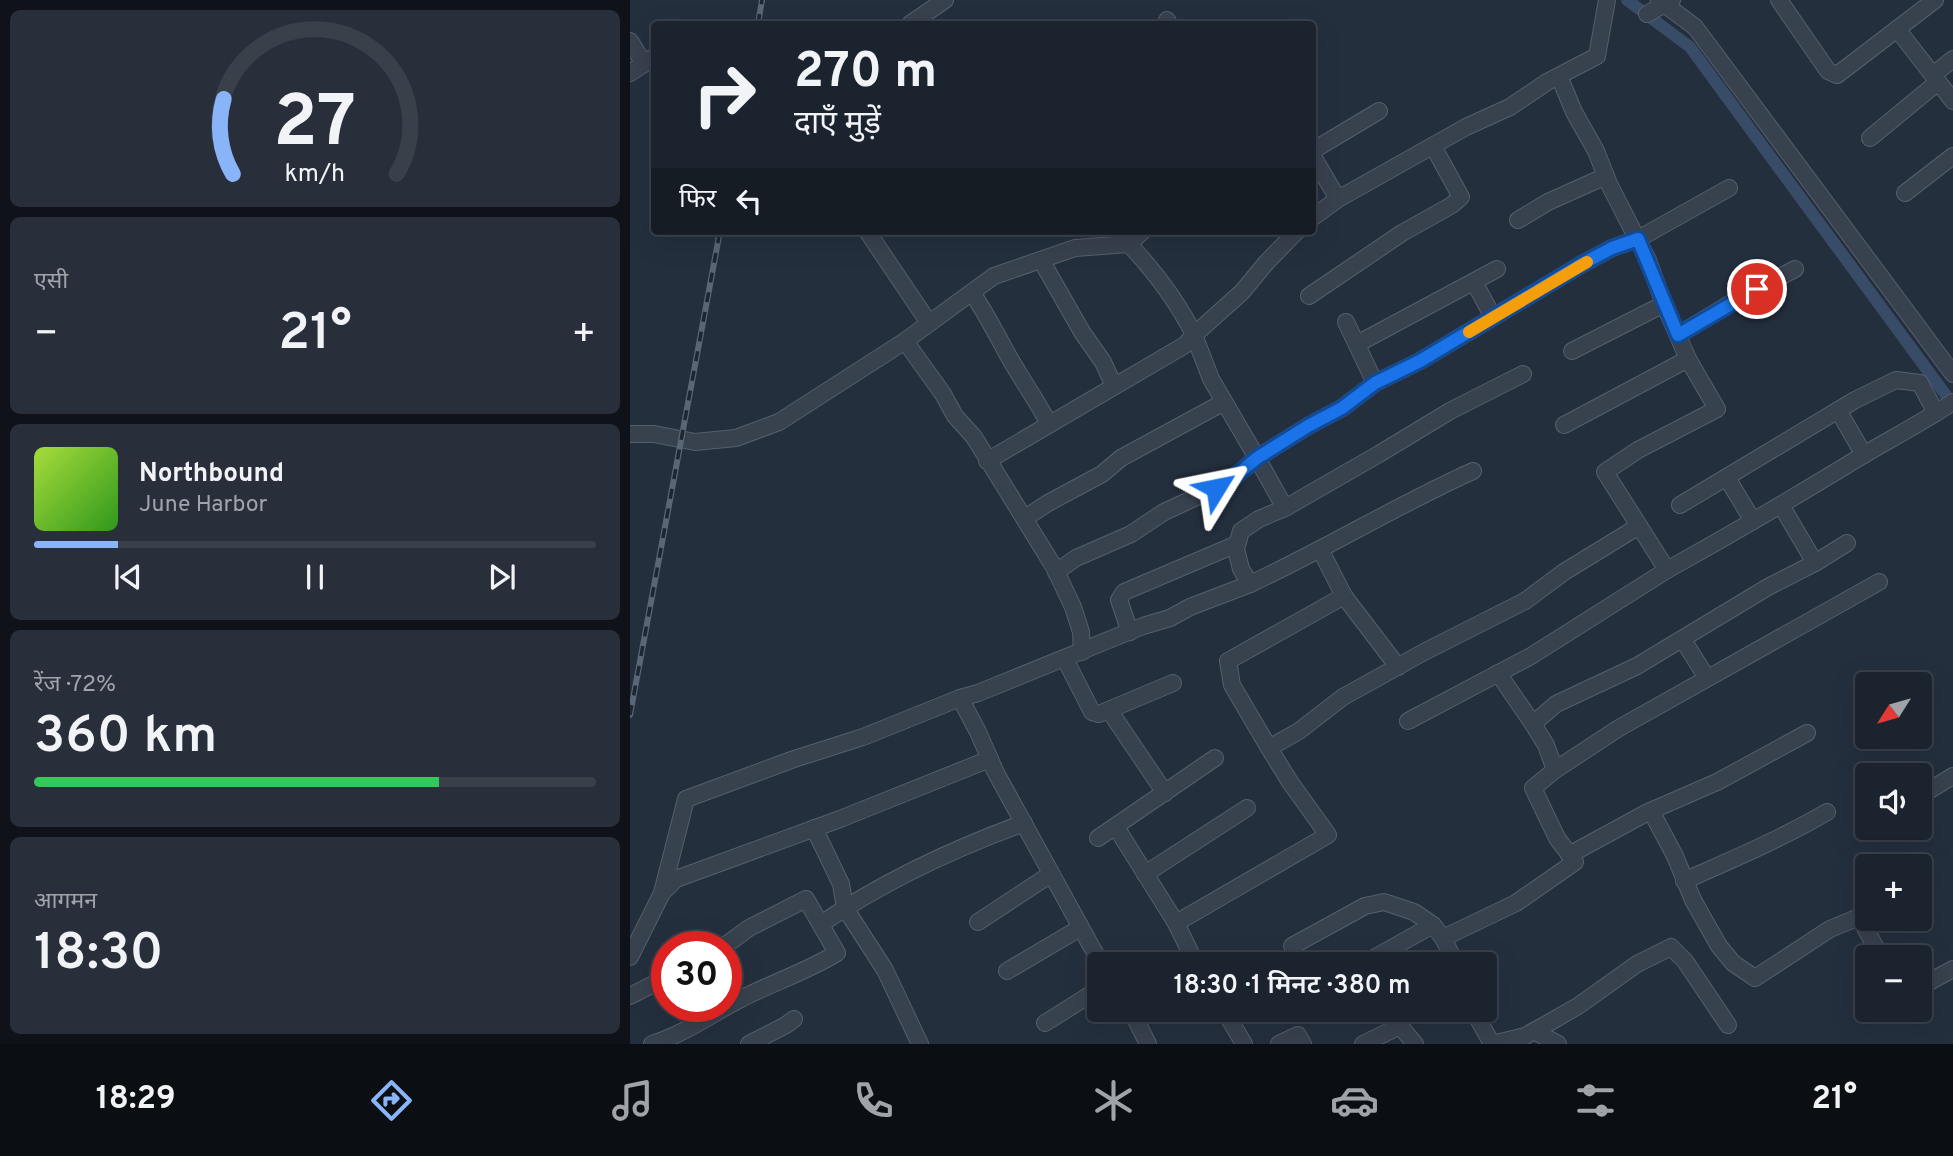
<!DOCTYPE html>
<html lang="hi">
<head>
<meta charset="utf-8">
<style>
  :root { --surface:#1b232e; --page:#282f3a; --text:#f1f3f6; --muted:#a0a4aa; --line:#39404a; --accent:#8ab4f8 }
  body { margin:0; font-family:Overpass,"Noto Sans Devanagari",sans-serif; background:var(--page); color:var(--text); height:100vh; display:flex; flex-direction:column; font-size:26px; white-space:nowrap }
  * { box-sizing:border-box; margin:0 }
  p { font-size:23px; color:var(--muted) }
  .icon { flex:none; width:38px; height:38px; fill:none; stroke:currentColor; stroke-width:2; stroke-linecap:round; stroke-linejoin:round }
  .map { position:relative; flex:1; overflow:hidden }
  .drawer { display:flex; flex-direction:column; gap:10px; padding:10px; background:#0f1319; width:630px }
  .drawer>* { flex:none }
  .banner { position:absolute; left:21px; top:21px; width:665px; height:214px; border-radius:7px; box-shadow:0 7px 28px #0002,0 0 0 2px var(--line); background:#1b232e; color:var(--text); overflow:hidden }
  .needle { width:46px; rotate:233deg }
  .controls { position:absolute; left:1225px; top:672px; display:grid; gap:14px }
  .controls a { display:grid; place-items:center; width:77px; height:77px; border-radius:7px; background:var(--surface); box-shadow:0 7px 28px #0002,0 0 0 2px var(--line); font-size:35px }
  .speed { position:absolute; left:21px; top:931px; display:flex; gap:14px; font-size:35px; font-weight:700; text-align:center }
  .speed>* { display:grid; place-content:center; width:91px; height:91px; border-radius:50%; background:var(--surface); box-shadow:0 7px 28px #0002,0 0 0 2px var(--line); line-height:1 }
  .speed .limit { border:10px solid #d22; background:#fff; color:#111 }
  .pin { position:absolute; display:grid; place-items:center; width:60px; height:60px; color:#fff; margin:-30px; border:4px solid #fff; border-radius:50%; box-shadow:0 2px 7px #0007 }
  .me { position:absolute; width:77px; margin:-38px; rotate:55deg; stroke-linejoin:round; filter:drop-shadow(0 0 5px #0008) }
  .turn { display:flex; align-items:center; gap:24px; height:147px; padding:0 28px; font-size:32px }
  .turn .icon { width:91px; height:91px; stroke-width:2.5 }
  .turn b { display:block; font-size:49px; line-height:60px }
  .then { display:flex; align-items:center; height:66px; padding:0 28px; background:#0003; gap:14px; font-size:26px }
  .big { font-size:52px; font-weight:600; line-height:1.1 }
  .drawer .widget { flex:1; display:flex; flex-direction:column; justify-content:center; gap:10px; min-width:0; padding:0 24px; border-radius:10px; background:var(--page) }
  .drawer .dial { align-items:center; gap:0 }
  .dial svg { height:182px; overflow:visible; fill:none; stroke:var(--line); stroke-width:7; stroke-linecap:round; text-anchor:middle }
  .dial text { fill:var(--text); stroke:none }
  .song { display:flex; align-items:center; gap:21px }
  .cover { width:84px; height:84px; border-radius:10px; background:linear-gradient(135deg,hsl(80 70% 55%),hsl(110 70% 35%)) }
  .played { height:7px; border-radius:4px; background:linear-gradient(90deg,var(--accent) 15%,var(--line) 15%) }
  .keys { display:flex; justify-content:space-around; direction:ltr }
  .heat { display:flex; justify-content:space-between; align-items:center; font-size:38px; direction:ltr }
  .charge { height:10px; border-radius:5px; background:linear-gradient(90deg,#34c759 72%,var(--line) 0) }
  .trip { position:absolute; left:457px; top:952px; width:410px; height:70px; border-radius:7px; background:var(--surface); box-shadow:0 7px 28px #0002,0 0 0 2px var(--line); font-weight:600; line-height:70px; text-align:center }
  .tabs { display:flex; height:112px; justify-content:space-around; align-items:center; background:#0b0e12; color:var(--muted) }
  .tabs .icon { width:49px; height:49px }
  .tabs .active { color:var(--accent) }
  .tabs b { font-size:32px; color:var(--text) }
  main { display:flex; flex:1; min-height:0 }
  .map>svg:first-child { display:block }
</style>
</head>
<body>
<main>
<section class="drawer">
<div class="widget dial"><svg viewBox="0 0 100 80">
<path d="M14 69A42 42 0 1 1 86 69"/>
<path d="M14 69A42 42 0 0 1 10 36" stroke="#8ab4f8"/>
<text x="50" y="56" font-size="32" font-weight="700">27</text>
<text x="50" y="72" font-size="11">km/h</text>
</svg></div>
<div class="widget"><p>एसी</p>
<div class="heat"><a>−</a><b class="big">21°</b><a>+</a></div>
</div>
<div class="widget">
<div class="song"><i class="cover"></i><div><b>Northbound</b><p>June Harbor</p></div></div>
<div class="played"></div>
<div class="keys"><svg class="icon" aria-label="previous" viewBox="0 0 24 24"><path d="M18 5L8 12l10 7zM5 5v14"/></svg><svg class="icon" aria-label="pause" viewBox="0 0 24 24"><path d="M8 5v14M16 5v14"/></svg><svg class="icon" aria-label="next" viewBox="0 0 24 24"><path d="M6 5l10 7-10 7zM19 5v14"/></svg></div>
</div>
<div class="widget"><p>रेंज · 72%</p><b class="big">360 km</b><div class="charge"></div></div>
<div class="widget"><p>आगमन</p><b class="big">18:30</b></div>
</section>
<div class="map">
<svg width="1323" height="1044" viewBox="0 0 1323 1044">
  <rect width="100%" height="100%" fill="#242f3e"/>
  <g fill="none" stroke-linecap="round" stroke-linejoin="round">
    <polyline stroke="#394c67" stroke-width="12" points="997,0 1060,47 1323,405"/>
    <defs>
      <g id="minor">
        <polyline points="1029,0 1065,27 1323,374"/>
        <polyline points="1149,0 1198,71 1207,75 1305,0"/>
        <polyline points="1017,14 1042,0"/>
        <polyline points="537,20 539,24"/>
        <polyline points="280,24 315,0"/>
        <polyline points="1267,29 1323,101"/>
        <polyline points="0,41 14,64"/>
        <polyline points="0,73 24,57"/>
        <polyline points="1303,75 1323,59"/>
        <path d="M929 76 944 112 966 151 979 184 1018 260 1034 304 1058 359 1087 409 1008 450 975 472 1037 570C1098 536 1158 501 1217 465 1252 443 1289 425 1323 402"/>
        <polyline points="1240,138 1308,82"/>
        <polyline points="682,151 749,111"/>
        <polyline points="682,155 708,199"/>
        <polyline points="1275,193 1323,156"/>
        <polyline points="682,218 708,199 836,127 880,107 917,82 967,56 977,0"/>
        <polyline points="888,220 918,202 976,176"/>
        <polyline points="237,231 299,323"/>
        <polyline points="499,244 513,231"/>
        <polyline points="411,260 452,332 473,362 484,386"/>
        <polyline points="844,282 863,317"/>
        <path d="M342 293C354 310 362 326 372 344 386 372 405 397 419 424"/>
        <polyline points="679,296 772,233 822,205 831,197 803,146"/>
        <polyline points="716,322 745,383"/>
        <polyline points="564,335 581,379 627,458 678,426 712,408 745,383 790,361 952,264 982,248 1008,239 1099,188"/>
        <polyline points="1048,335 1108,299 1165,269"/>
        <polyline points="275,341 313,394 325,416 344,437 424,567 443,607 451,632 452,652"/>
        <polyline points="727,344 867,269"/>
        <polyline points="942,351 1034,304"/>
        <polyline points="1208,410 1234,455"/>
        <polyline points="934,425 1058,359"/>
        <path d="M0 434H24L65 442 106 438 149 422 275 341 364 276 445 248 499 244C525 272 547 300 564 335L612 292 636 263 667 231"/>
        <polyline points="357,461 555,345 564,335"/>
        <path d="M843 471C767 505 696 549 620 584L611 569 606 549 611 531 629 519 655 508 749 454 820 411 893 374"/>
        <polyline points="1097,478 1123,521"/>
        <polyline points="1050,505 1225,400 1266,380 1290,383 1306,413"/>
        <polyline points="395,518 418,503 472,474 491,458 594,402"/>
        <polyline points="690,549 714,596 768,667"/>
        <polyline points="1185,563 1217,543"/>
        <polyline points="426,572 446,558 501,534 534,512 586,488 603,478 627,458 655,508"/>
        <polyline points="500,632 489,600 494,592 607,544"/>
        <polyline points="1053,640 1077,678"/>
        <polyline points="435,659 462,712 469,714 543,683"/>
        <polyline points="868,673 903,724"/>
        <polyline points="330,698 348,732 366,773 471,964"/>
        <polyline points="479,710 535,793"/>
        <polyline points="778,721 901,656 1037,570"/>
        <polyline points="639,748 602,685 598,661 714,596"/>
        <polyline points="925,770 989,728 1249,582"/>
        <polyline points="1290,796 1323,776"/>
        <polyline points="1021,811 1045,856 1063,900 1089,946 1103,963 1125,978 1200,929 1229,917 1251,957"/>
        <polyline points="486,827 546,923 566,964"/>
        <polyline points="184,828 211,884 215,908 255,970 290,1044"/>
        <polyline points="468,838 585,758"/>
        <polyline points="939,855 1018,812 1087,782 1177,733"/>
        <polyline points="515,874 617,808"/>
        <path d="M1054 881C1103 859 1151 839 1197 812"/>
        <polyline points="33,892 46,879 210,819 360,759"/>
        <polyline points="348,922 421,874"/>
        <polyline points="546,923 698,835 660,782 639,748 669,731 713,697 794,652 895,601 934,572 1009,526"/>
        <path d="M191 924C254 881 323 849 394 823"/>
        <polyline points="662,946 735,906 754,902 784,912 803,925 813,938"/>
        <polyline points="0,957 32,893 56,799 164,759 233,737 330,698 348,693 513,626 540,618 560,607 620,584"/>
        <polyline points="733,964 803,925"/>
        <polyline points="826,964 813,938 886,903 945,862 927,838 903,788 925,770 916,745 903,724 926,704 1007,666 1138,587 1185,563 1151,505"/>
        <polyline points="377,971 450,928"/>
        <polyline points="1290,987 1323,969"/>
        <polyline points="0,996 37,977"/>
        <polyline points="501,1010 518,1044"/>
        <polyline points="594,1010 614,1044"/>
        <polyline points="843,1010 862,1044"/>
        <polyline points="415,1023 469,989"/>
        <polyline points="904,1031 928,1044"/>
        <path d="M22 1044C54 1034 80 1015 109 1000 141 983 176 972 207 953L176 899 119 928 93 947"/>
        <polyline points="119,1044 156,1025 164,1019"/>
        <polyline points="649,1044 668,1035 673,1044"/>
        <polyline points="733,1044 770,1026 785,1044"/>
        <polyline points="862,1044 895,1036 915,1025 948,1006 1007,964 1041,947 1055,961 1098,1025"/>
      </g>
    </defs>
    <use href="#minor" stroke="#565f6c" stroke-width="18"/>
    <use href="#minor" stroke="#38414e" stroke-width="16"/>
    <defs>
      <g id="rail">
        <polyline points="128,24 132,0"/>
        <polyline points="0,715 90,231"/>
      </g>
    </defs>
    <use href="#rail" stroke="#5a6575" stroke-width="6"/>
    <use href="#rail" stroke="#1d2633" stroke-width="3.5" stroke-dasharray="10" stroke-linecap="butt"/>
  </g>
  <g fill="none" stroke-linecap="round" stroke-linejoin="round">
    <defs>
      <polyline id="route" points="586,488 603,478 627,458 678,426 712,408 745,383 790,361 952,264 982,248 1008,239 1048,335 1127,289"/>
    </defs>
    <use href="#route" stroke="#114b97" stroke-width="18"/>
    <use href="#route" stroke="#1a73e8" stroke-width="12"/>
    <polyline stroke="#f59e0b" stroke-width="12" points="839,332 957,262"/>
  </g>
</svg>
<div class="controls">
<a><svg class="needle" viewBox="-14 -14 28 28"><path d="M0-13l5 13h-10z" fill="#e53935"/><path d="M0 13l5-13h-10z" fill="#a0a4aa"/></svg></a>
<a><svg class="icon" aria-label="sound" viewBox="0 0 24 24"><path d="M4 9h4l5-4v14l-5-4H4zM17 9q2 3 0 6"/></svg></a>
<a>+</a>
<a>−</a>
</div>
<div class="speed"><div class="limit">30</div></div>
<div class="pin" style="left:1127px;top:289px;background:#d93025"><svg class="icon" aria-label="arrive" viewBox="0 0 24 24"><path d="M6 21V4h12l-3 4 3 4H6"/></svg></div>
<svg class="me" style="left:586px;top:488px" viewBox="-20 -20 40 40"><path d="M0-17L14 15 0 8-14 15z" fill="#1a73e8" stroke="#fff" stroke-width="4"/></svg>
<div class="trip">18:30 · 1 मिनट · 380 m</div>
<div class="banner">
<div class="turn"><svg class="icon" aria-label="right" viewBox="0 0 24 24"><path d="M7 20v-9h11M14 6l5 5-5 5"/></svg><div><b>270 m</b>दाएँ मुड़ें</div></div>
<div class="then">फिर<svg class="icon" aria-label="left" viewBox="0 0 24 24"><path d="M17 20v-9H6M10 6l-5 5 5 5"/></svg></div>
</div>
</div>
</main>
<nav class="tabs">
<b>18:29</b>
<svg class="icon active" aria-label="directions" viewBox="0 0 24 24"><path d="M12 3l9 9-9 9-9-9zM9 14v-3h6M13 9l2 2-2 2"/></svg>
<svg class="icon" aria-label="music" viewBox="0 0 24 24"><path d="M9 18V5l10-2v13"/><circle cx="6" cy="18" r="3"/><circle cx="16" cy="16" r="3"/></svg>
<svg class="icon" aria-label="phone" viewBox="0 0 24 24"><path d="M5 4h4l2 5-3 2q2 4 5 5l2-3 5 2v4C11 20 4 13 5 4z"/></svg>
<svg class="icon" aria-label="climate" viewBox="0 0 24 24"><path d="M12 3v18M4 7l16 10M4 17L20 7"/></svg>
<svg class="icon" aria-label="car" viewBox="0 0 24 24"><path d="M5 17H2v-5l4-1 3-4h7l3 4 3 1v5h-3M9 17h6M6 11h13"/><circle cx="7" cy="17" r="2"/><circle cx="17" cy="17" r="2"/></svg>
<svg class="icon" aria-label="filters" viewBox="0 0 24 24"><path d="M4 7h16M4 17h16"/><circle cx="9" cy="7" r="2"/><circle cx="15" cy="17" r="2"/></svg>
<b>21°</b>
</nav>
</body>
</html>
